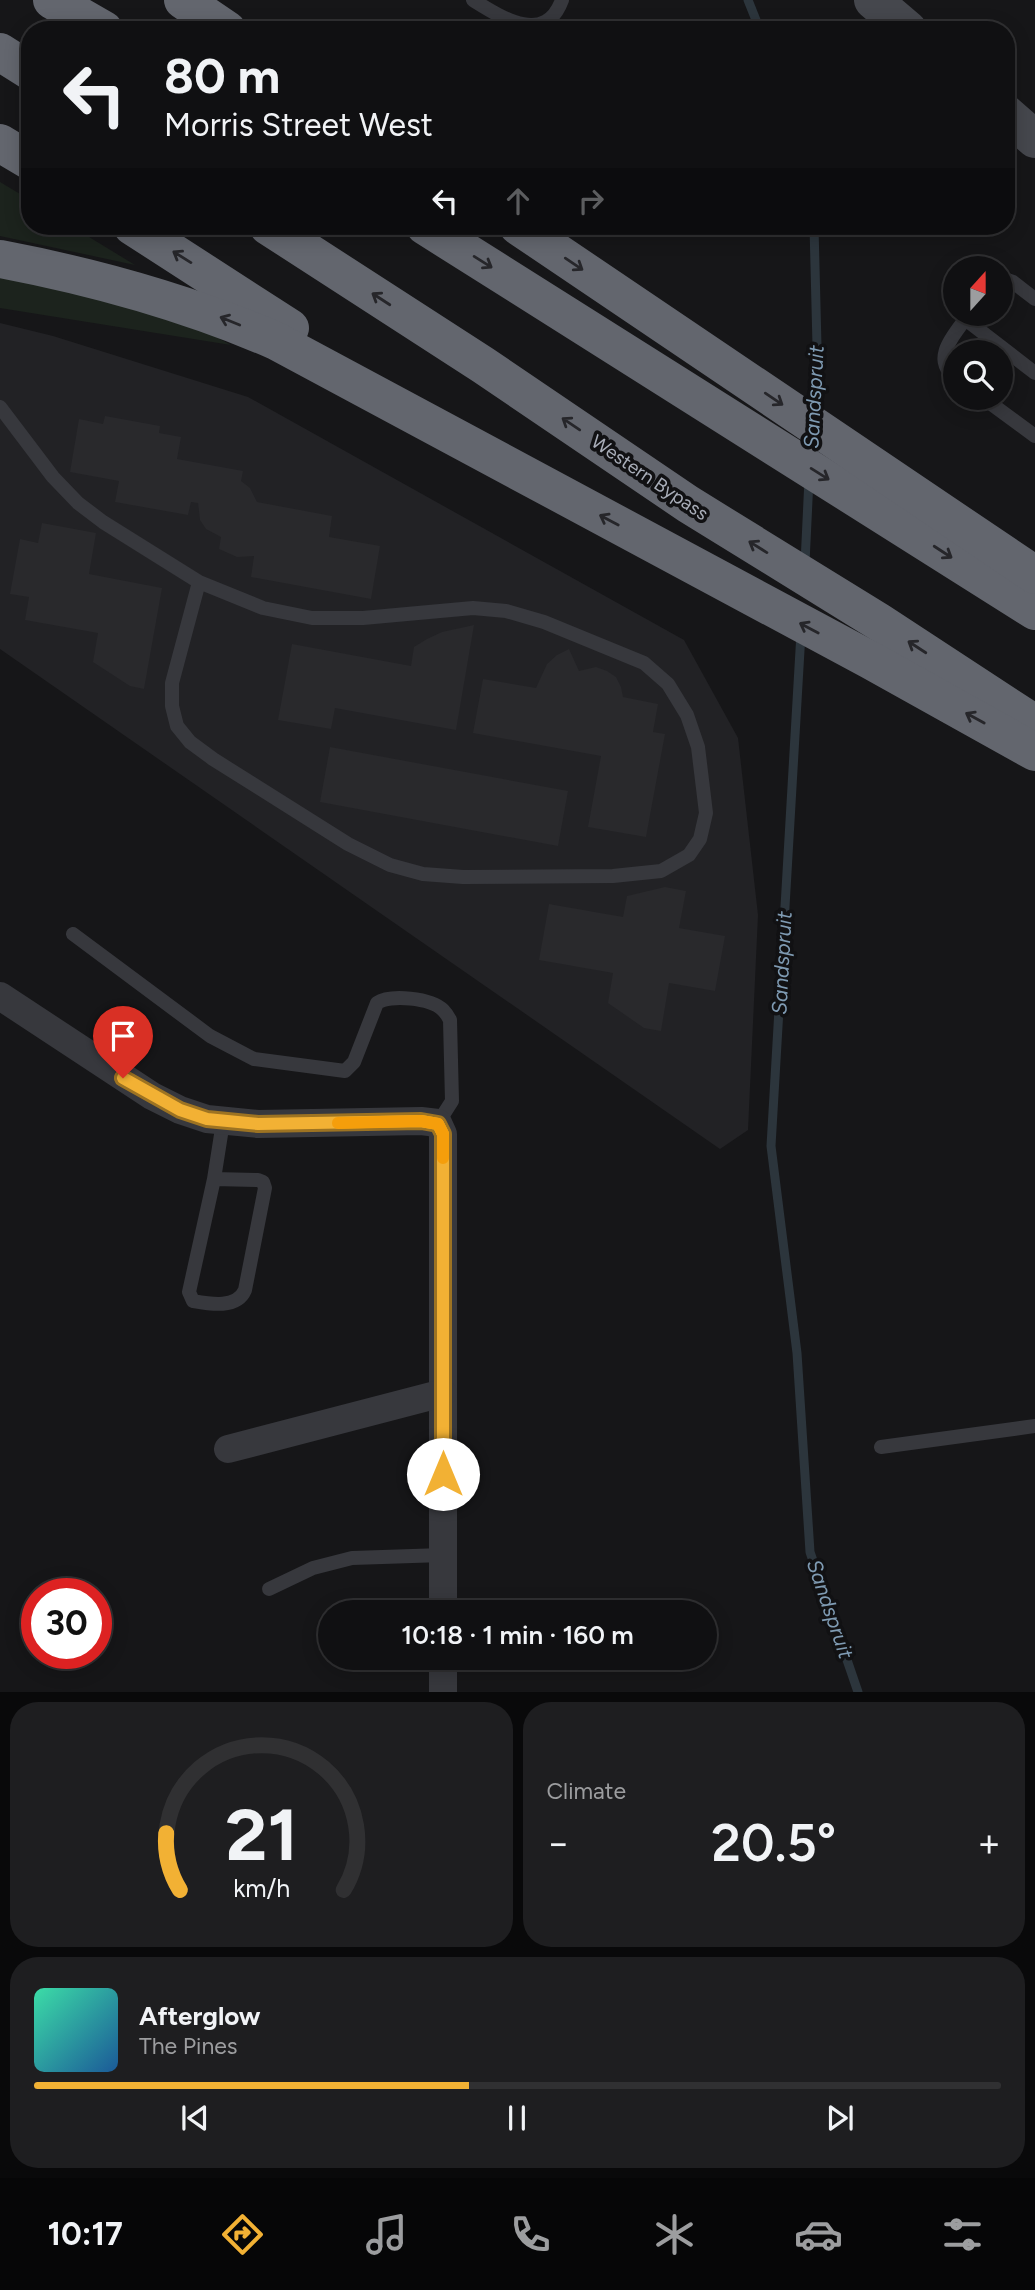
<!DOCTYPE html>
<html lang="en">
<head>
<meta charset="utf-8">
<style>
  :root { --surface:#101012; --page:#1e1e20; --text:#f1f3f6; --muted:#9c9d9f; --line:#303032; --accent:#f2b134 }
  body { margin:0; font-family:Figtree,sans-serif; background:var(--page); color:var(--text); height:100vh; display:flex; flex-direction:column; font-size:26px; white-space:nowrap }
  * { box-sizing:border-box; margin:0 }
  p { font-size:23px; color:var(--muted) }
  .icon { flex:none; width:38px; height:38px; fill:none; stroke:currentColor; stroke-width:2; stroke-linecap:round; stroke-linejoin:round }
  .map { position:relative; height:1692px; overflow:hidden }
  .drawer { display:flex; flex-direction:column; gap:10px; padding:10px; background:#09090a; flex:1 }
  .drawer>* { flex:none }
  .guide { position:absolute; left:21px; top:21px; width:994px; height:214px; border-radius:28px; box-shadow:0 4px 18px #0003,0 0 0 2px var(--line); background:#101012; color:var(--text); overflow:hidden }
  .needle { width:46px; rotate:21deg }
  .fabs { position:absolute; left:943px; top:256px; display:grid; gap:14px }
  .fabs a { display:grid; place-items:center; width:70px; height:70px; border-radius:50%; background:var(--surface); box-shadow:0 4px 18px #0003,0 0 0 2px var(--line); font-size:35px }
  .speed { position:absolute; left:21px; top:1578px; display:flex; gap:14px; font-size:35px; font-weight:700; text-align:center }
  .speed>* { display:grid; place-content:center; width:91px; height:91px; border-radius:50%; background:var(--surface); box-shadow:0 4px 18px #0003,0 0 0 2px var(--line); line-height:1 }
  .speed .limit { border:10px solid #d22; background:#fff; color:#111 }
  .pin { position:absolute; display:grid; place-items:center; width:60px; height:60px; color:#fff; margin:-72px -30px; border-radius:50% 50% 50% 0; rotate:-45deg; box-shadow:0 0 7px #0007 }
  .pin .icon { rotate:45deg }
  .me { position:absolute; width:77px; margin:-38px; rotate:0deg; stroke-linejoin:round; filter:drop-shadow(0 0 5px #0008) }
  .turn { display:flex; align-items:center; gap:24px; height:147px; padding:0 28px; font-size:32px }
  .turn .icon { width:91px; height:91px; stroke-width:2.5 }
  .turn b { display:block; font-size:49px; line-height:60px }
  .lanes { display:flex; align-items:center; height:66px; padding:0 28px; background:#0003; justify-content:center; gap:35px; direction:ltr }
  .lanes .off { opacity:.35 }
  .big { font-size:52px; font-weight:600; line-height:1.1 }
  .drawer .tile { flex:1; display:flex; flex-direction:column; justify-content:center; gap:10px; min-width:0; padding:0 24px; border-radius:28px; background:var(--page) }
  .drawer .dial { align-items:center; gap:0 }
  .dial svg { height:182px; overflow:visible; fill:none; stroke:var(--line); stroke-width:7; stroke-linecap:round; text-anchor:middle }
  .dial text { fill:var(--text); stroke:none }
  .song { display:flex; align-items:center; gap:21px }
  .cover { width:84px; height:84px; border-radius:10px; background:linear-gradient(135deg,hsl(160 70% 55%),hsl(210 70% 35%)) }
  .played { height:7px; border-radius:4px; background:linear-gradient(90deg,var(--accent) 45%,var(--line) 45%) }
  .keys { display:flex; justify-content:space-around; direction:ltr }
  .heat { display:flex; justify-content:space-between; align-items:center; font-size:38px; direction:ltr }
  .drawer .tiles { flex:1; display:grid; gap:10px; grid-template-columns:1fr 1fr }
  .tile:last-child { grid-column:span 2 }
  .trip { position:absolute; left:318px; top:1600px; width:399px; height:70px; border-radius:35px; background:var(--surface); box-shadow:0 4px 18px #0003,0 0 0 2px var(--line); font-weight:600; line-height:70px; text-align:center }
  .dock { display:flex; height:112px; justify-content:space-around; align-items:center; background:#060607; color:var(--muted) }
  .dock .icon { width:49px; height:49px }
  .dock .active { color:var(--accent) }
  .dock b { font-size:32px; color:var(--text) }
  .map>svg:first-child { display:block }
</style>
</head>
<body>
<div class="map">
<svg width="1035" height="1692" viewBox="0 0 1035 1692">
  <rect width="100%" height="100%" fill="#161618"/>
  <polygon fill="#222225" points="0,323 53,336 248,397 684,640 738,738 758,915 748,1130 720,1149 0,649"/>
  <g fill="#1c231d">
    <polygon points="0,182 30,200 30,226 71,226 135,265 0,236"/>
    <polygon points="0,274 192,324 231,345 0,308"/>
  </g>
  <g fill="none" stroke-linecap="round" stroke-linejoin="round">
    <g stroke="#2c353c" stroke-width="9">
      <polyline points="748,0 760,30"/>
      <polyline points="813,413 817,346 814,226"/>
      <polyline points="805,563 809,479"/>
      <polyline points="801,633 771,1146 797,1353 810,1552 858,1692"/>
    </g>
  </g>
  <g fill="#29292c">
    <polygon points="105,416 160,426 159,433 181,437 177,459 243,471 241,481 250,488 257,502 332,516 329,537 380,546 371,599 251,577 254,556 237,557 219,549 221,537 206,529 200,520 198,503 191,502 188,515 115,502 119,481 70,472 79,419 103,424"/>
    <polygon points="42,523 96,533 89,574 162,588 144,689 130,686 93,662 98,633 25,620 29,597 10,594 20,539 38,543"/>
    <polygon points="474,625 456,730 335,708 331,729 278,720 292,644 411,666 414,647 427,639 442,632"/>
    <polygon points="569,649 579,671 596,667 607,671 616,677 621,687 623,697 658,704 653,732 665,734 646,837 588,827 601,756 473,733 483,679 536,688 547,664 557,655"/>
    <polygon points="330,747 568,791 558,846 320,802"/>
    <polygon points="665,887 686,891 679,928 725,936 715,991 669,983 661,1031 644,1028 608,1003 613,973 539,960 549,904 623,917 627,896"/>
  </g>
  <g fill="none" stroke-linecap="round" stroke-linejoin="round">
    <g stroke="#37383d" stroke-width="14">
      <path d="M473 0C502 18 545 46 562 0"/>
      <polyline points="1001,278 1013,282 1035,299"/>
      <polyline points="965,319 1035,373"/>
      <path d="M956 378C929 358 956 333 970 313"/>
      <polyline points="982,397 1035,436"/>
      <polyline points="0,407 53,477 78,503 103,522 199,582 263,608 312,618 363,618 473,608 506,611 544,622 644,663 668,684 687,715 698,747 706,813 700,839 689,855 661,871 613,876 463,877 423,874 390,865 348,844 213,759 190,742 177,726 172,706 172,683 199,582"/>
      <path d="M73 934 210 1036 254 1059 345 1071 354 1062 377 1003C390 994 431 998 443 1010 446 1013 448 1016 450 1020L452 1101 438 1123"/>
      <path d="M214 1179 258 1180 263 1182 265 1188 245 1290C237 1309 210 1304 193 1301L189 1292 214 1179 223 1122"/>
      <polyline points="881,1447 1035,1426"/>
      <polyline points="269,1589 313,1568 352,1558 443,1555"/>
    </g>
    <g stroke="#37383d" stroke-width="28">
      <polyline points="0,996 152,1096 180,1110 207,1119 258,1124 421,1121 438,1123 443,1134 443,1612"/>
      <polyline points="228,1449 443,1393"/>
      <polyline points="443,1692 443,1657"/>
    </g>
    <g stroke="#45474d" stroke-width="38">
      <polyline points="873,0 908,30"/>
      <polyline points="1006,114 1035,139"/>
    </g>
    <g stroke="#63666e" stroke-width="38">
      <polyline points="52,0 104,30"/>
      <polyline points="183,0 227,30"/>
      <polyline points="0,52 30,71"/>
      <polyline points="0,143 30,161"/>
      <polyline points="132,226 290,328"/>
      <polyline points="268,226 483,365 688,504 879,622 1035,724"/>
      <polyline points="425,226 1035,611"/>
      <polyline points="518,226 1035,575"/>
      <path d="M0 259C95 277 188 303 276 341L870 660 1035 752"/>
    </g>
  </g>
  <defs><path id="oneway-shaft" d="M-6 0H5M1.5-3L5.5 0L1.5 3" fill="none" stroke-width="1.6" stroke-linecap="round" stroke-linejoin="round" transform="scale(1.75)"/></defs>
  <g stroke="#26262a">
    <use href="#oneway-shaft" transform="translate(182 257) rotate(-148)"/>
    <use href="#oneway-shaft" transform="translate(483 262) rotate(32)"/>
    <use href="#oneway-shaft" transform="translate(574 264) rotate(34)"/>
    <use href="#oneway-shaft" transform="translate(381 299) rotate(-147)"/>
    <use href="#oneway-shaft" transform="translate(230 321) rotate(-158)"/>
    <use href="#oneway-shaft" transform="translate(774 399) rotate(34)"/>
    <use href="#oneway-shaft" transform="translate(571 424) rotate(-146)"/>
    <use href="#oneway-shaft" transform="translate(820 474) rotate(32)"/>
    <use href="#oneway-shaft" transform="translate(609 520) rotate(-152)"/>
    <use href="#oneway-shaft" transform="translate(758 547) rotate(-148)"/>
    <use href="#oneway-shaft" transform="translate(943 552) rotate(33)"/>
    <use href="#oneway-shaft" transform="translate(809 628) rotate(-152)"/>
    <use href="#oneway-shaft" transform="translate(917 647) rotate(-147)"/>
    <use href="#oneway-shaft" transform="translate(975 718) rotate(-151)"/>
  </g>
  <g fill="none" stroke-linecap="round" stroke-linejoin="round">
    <defs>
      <polyline id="route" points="123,1078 180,1110 207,1119 258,1124 421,1121 438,1124 443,1134 443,1474"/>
    </defs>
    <use href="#route" stroke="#9d7322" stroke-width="18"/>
    <use href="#route" stroke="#f2b134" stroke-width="12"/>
    <polyline stroke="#f59e0b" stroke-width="12" points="338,1123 421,1121 438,1124 443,1134 443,1158"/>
  </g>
  <g text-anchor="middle" stroke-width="7" stroke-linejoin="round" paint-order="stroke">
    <g font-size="19" fill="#a8adb8" stroke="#111113">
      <text transform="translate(650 477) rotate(34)" y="7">Western Bypass</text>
    </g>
    <g font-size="21" font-style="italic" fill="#7f9bb3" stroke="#111113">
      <text transform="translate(814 397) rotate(-87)" y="7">Sandspruit</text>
      <text transform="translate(782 963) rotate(-87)" y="7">Sandspruit</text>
      <text transform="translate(830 1609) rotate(71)" y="7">Sandspruit</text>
    </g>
  </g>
</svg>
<div class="fabs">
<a><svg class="needle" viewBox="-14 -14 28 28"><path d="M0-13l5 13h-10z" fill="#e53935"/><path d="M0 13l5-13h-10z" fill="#9c9d9f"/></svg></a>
<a><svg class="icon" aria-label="search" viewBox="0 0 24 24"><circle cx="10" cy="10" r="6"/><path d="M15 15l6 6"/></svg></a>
</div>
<div class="speed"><div class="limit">30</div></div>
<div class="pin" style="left:123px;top:1078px;background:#d93025"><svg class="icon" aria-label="arrive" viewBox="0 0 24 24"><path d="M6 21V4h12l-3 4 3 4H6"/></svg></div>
<svg class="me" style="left:443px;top:1474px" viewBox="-20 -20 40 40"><circle r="19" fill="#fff"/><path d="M0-13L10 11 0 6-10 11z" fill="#f2b134"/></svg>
<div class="trip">10:18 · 1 min · 160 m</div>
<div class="guide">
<div class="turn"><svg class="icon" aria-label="left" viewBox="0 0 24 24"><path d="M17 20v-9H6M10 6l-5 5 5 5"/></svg><div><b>80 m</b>Morris Street West</div></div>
<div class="lanes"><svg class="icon" aria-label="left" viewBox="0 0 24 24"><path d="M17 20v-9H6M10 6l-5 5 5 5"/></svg><svg class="icon off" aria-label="ahead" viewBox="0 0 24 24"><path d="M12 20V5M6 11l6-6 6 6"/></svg><svg class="icon off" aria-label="right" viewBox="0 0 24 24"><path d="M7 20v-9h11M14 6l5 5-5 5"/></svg></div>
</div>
</div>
<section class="drawer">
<div class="tiles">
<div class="tile dial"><svg viewBox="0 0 100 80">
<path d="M14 69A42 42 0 1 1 86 69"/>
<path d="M14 69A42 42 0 0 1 8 44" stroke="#f2b134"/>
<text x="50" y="56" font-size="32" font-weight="700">21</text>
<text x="50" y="72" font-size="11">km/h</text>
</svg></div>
<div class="tile"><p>Climate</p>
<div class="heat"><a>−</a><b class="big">20.5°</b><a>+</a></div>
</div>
<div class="tile">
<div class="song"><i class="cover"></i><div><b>Afterglow</b><p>The Pines</p></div></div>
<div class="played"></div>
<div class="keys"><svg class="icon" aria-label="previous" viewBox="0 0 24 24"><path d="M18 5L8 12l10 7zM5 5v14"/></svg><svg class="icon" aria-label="pause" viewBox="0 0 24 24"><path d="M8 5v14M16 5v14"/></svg><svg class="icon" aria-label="next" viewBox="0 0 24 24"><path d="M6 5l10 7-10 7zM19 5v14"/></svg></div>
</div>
</div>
</section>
<nav class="dock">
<b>10:17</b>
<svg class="icon active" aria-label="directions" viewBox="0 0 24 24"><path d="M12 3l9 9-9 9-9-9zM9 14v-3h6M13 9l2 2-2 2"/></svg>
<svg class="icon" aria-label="music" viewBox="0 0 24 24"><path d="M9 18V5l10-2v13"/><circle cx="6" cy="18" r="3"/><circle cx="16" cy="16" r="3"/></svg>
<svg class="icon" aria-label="phone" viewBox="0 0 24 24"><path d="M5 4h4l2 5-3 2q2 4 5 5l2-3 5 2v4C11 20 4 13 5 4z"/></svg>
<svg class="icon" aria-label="climate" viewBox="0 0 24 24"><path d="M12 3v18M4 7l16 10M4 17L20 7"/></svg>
<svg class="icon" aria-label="car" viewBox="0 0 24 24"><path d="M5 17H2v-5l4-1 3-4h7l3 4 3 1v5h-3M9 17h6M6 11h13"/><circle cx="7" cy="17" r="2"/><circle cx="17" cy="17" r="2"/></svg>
<svg class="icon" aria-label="filters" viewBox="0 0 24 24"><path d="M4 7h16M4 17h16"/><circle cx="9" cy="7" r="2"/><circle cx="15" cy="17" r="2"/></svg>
</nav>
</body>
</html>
